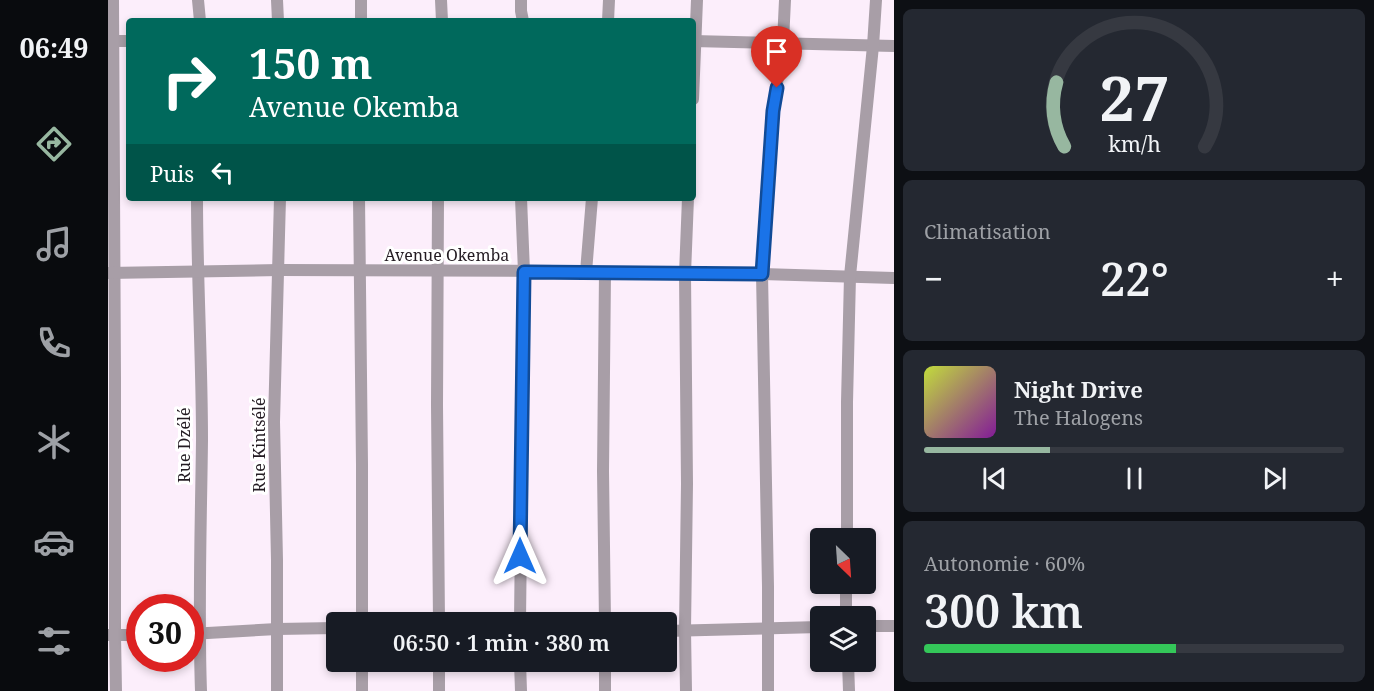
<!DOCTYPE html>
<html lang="fr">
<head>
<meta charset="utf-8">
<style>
  :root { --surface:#171b24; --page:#242831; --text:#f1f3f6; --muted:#9ea1a6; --line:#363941; --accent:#97b7a0 }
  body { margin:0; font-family:"Noto Serif",serif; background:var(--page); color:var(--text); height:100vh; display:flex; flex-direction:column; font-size:22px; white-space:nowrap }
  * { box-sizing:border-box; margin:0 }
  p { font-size:20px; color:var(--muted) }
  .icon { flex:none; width:33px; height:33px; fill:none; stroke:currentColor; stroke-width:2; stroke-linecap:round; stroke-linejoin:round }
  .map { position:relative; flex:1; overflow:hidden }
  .panel { display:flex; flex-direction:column; gap:9px; padding:9px; background:#0d0f14; width:480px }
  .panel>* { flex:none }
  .hud { position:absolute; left:18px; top:18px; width:570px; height:183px; border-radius:6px; box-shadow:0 3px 9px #0003; background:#00695c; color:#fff; overflow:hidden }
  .needle { width:39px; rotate:155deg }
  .tools { position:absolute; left:702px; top:528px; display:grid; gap:12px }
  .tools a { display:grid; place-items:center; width:66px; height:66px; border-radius:6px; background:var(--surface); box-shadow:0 3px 9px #0003; font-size:30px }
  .speed { position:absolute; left:18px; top:594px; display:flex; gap:12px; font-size:30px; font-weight:700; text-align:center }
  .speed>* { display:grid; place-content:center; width:78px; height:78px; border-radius:50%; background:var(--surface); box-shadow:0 3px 9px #0003; line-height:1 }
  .speed .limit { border:9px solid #d22; background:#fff; color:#111 }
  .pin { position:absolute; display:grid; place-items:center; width:51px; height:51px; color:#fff; margin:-62px -26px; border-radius:50% 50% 50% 0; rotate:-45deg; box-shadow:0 0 6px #0007 }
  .pin .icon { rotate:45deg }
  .me { position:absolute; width:66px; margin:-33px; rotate:0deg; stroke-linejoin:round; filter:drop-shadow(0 0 4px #0008) }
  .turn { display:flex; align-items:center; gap:21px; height:126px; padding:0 24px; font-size:27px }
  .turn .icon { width:78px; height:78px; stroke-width:2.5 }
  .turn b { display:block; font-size:42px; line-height:51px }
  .then { display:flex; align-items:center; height:57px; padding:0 24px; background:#0003; gap:12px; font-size:22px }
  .big { font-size:45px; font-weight:600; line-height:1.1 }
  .panel .tile { flex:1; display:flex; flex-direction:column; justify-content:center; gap:9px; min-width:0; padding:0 21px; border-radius:9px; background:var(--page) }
  .panel .dial { align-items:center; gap:0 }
  .dial svg { height:156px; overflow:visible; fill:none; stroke:var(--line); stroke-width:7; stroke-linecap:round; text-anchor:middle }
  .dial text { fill:var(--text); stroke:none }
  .song { display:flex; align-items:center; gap:18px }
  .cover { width:72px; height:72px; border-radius:9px; background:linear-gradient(135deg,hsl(70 70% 55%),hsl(290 70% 35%)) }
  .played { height:6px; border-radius:3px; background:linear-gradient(90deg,var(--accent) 30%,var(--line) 30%) }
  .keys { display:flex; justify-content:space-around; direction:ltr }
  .heat { display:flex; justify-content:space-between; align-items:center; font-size:33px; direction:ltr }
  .charge { height:9px; border-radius:4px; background:linear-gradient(90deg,#34c759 60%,var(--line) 0) }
  .trip { position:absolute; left:218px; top:612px; width:351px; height:60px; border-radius:6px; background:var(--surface); box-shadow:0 3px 9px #0003; font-weight:600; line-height:60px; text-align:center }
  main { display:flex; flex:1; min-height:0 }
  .tabs { display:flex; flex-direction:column; width:108px; justify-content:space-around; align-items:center; background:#090b0e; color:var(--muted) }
  .tabs .icon { width:42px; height:42px }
  .tabs .selected { color:var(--accent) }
  .tabs b { font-size:27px; color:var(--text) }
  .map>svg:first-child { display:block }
</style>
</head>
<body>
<main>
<nav class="tabs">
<b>06:49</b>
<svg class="icon selected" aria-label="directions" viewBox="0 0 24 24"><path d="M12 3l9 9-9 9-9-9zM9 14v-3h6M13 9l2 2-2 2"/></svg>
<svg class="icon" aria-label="music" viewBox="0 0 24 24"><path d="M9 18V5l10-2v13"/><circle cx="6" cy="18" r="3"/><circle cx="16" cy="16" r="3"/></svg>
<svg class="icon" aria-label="phone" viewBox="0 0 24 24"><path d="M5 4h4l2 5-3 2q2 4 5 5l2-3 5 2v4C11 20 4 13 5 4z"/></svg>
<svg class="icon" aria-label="climate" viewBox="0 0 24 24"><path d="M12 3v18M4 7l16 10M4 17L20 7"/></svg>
<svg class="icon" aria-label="car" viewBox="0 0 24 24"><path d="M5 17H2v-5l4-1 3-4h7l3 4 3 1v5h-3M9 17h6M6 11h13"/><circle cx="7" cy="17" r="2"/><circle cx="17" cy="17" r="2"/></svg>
<svg class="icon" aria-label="filters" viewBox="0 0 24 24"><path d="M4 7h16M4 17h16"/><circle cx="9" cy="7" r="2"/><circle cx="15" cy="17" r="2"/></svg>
</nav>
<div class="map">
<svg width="786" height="691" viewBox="0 0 786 691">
  <rect width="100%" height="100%" fill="#fceefb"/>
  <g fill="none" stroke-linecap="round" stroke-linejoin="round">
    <g stroke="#a89ea7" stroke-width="12">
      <polyline points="5,0 7,377 7,635 8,691"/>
      <polyline points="90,0 92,21"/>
      <polyline points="169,0 170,21"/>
      <polyline points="253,0 253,21"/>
      <polyline points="333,0 334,21"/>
      <polyline points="413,0 413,11 415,21"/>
      <polyline points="500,21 501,0"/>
      <polyline points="0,41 21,41"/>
      <polyline points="585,41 786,46"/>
      <polyline points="585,99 589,0"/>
      <path d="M89 198C89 279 94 359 94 440 93 524 90 607 93 691"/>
      <polyline points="251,198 254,464 254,622"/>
      <polyline points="330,198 329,405 331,622"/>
      <polyline points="478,272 484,198"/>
      <polyline points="0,273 171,270 448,271 497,273 654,274 786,278"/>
      <polyline points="497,273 495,471 497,622"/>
      <polyline points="739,538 739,402 742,276 765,46 768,0"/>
      <polyline points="738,616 738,584"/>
      <polyline points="412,622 416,272 413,198"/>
      <polyline points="758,626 786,626"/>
      <polyline points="558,631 712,627"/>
      <polyline points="82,634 169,629 228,628"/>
      <polyline points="1,635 32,635"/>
      <polyline points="254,662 254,691"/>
      <polyline points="331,662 331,691"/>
      <polyline points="412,662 413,691"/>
      <polyline points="497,662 497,691"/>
      <polyline points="740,662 741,691"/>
      <polyline points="169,691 169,560 166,422 172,198"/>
      <polyline points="578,691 577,630 579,484 577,274 580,198"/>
      <polyline points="660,691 660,587 654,274 665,111 675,42 677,0"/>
    </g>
  </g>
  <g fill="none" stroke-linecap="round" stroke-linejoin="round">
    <defs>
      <polyline id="route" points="412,556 416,272 654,274 665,111 669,88"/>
    </defs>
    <use href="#route" stroke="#114b97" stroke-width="15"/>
    <use href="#route" stroke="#1a73e8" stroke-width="10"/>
  </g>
  <g text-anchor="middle" stroke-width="6" stroke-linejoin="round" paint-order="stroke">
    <g font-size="16" fill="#231b22" stroke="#fff">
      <text x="339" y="261">Avenue Okemba</text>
      <text transform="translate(76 445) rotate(-90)" y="6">Rue Dzélé</text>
      <text transform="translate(151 445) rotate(-90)" y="6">Rue Kintsélé</text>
    </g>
  </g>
</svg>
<div class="tools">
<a><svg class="needle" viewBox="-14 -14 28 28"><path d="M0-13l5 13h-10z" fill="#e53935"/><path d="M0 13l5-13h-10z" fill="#9ea1a6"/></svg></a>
<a><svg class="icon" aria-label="layers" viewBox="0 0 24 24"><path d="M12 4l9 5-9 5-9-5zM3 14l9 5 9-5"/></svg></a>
</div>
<div class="speed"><div class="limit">30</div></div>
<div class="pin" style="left:669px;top:88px;background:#d93025"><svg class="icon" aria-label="arrive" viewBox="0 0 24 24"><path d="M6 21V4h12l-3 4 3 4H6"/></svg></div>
<svg class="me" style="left:412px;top:556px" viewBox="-20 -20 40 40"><path d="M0-17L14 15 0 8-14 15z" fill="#1a73e8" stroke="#fff" stroke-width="4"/></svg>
<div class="trip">06:50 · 1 min · 380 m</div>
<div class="hud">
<div class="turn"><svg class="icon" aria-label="right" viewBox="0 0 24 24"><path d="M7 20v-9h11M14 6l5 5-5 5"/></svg><div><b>150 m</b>Avenue Okemba</div></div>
<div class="then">Puis<svg class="icon" aria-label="left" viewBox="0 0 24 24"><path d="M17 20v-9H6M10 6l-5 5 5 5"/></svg></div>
</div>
</div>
<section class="panel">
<div class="tile dial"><svg viewBox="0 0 100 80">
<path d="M14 69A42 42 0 1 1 86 69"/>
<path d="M14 69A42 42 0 0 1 10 36" stroke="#97b7a0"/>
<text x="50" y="56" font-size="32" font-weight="700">27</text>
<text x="50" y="72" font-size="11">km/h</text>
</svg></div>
<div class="tile"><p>Climatisation</p>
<div class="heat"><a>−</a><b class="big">22°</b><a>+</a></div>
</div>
<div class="tile">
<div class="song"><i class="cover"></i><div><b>Night Drive</b><p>The Halogens</p></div></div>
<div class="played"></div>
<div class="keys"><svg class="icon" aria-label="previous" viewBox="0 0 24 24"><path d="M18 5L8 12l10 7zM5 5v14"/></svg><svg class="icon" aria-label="pause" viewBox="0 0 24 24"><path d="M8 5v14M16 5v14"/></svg><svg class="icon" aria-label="next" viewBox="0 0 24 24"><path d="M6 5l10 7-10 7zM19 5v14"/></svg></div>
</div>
<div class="tile"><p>Autonomie · 60%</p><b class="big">300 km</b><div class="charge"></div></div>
</section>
</main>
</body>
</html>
